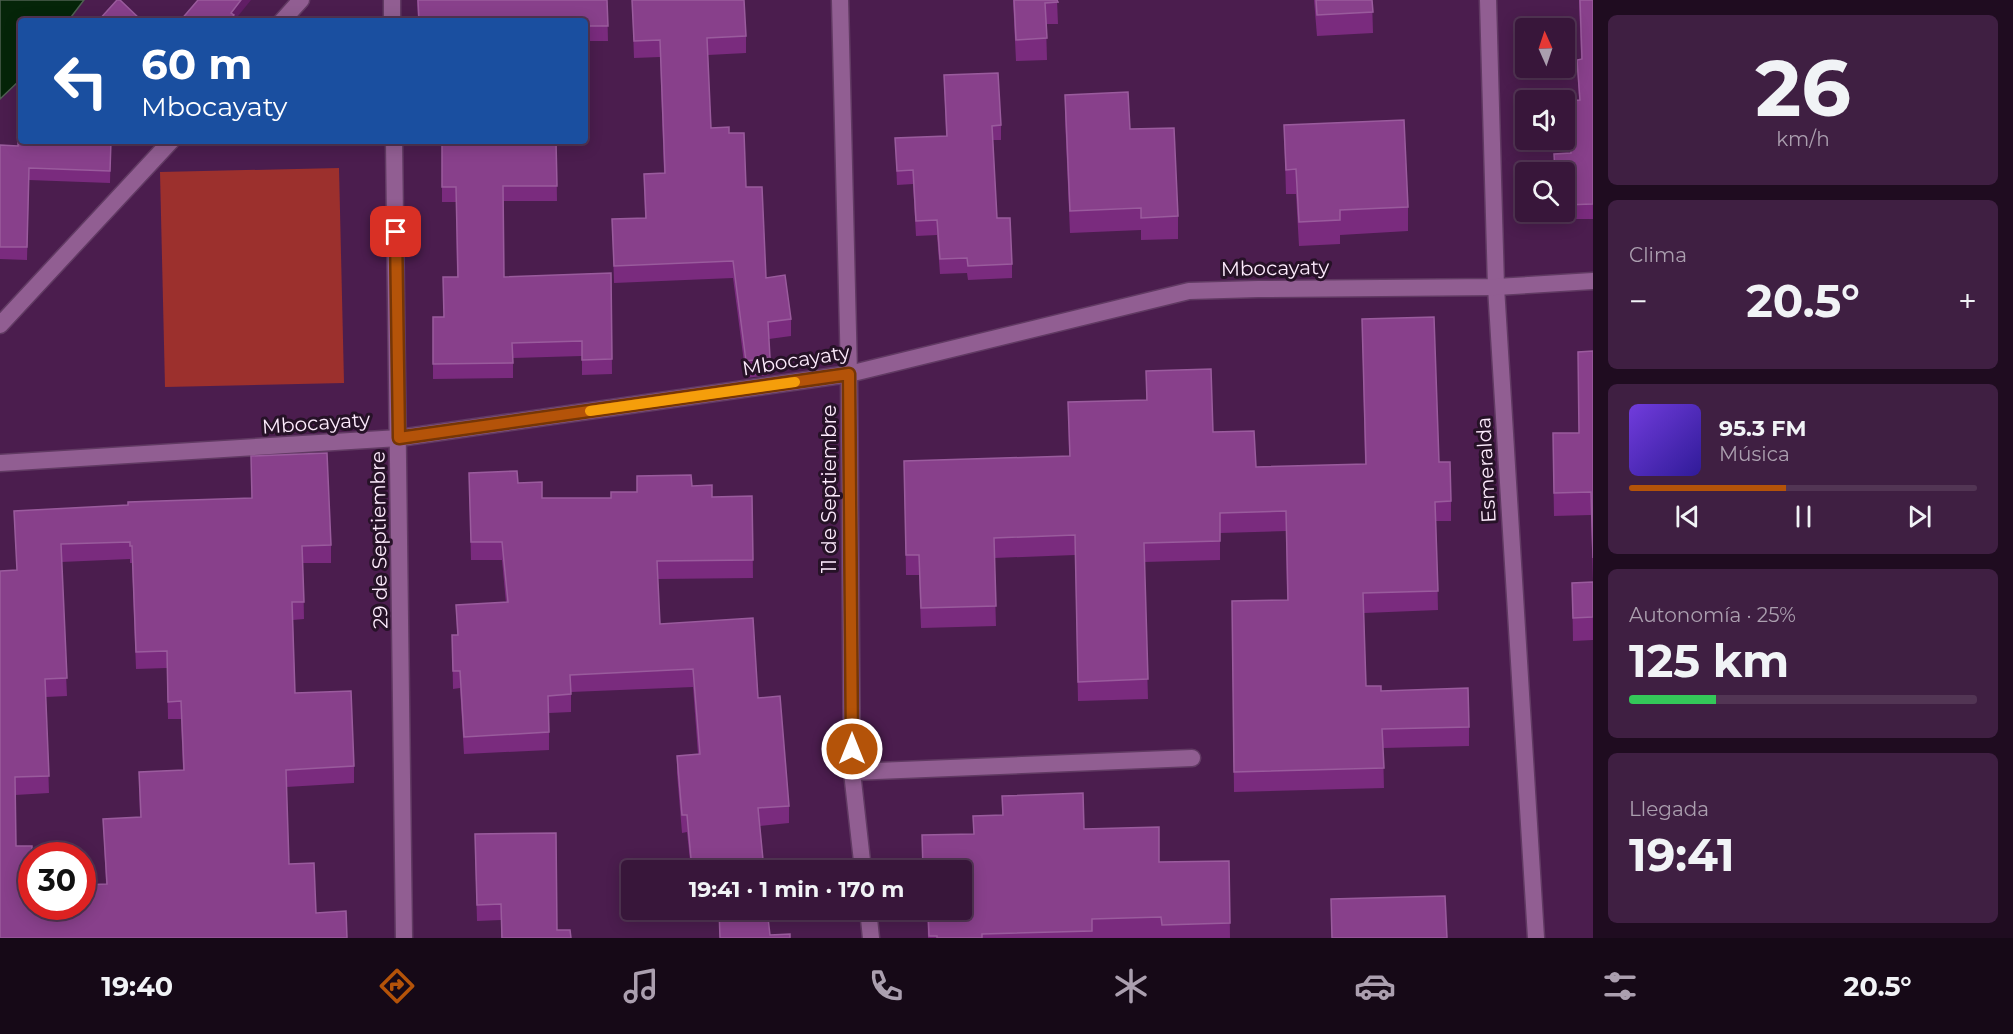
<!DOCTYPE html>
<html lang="es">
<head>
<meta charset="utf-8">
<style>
  :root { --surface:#38163a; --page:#3f1f42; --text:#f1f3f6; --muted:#ab9faf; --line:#523554; --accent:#b45309 }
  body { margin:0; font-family:Montserrat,sans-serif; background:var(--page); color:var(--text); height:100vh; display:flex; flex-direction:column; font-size:22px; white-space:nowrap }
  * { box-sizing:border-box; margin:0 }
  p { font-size:20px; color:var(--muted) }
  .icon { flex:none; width:33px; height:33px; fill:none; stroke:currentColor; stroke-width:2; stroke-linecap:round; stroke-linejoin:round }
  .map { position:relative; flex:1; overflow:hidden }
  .details { display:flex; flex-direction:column; gap:15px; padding:15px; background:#1f0c20; width:420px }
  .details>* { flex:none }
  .banner { position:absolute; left:18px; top:18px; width:570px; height:126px; border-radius:6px; box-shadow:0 3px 15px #0003,0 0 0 2px var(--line); background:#1a4fa0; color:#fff; overflow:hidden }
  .needle { width:39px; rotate:357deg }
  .controls { position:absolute; left:1515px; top:18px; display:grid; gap:12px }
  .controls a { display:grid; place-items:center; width:60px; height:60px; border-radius:6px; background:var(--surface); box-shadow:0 3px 15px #0003,0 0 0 2px var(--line); font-size:30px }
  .speed { position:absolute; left:18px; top:842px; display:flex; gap:12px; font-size:30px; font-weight:700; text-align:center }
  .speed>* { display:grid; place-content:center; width:78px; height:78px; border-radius:50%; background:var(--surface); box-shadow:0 3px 15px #0003,0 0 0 2px var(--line); line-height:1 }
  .speed .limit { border:9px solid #d22; background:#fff; color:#111 }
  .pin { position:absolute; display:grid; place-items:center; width:51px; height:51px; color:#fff; margin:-26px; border-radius:12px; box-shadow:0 3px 9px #0006 }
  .me { position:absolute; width:66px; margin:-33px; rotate:0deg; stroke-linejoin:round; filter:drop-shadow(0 0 4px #0008) }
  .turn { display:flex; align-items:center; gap:21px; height:126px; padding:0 24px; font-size:27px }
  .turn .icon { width:78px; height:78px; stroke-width:2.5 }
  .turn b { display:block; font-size:42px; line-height:51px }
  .big { font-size:45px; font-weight:700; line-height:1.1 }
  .details .card { flex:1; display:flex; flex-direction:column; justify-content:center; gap:9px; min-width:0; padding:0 21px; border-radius:9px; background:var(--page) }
  .details .dial { align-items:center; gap:0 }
  .dial b { font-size:78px; line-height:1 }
  .song { display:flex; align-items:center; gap:18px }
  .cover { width:72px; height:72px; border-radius:9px; background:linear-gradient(135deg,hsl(260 70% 55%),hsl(250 70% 35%)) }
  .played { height:6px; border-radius:3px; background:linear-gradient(90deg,var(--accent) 45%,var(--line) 45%) }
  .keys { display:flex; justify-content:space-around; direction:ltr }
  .heat { display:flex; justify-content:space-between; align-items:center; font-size:33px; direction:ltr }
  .charge { height:9px; border-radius:4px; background:linear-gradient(90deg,#34c759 25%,var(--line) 0) }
  .trip { position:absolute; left:621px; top:860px; width:351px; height:60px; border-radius:6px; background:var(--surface); box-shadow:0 3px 15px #0003,0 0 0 2px var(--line); font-weight:700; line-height:60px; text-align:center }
  .dock { display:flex; height:96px; justify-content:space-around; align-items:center; background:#160917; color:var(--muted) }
  .dock .icon { width:42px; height:42px }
  .dock .on { color:var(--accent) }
  .dock b { font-size:27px; color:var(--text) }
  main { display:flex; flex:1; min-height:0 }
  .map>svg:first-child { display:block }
</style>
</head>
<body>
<main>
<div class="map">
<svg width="1593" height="938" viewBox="0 0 1593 938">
  <rect width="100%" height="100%" fill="#4b1d4e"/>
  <polygon fill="#9c302d" points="339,168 344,383 165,387 160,172"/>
  <polygon fill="#052509" stroke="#4f6052" stroke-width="1.5" points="0,0 84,0 68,21 21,21 21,79 0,99"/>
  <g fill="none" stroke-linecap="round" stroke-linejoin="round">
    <defs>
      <polyline id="service" points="852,772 1192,758"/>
      <g id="minor">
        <polyline points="392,0 392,21"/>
        <polyline points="840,0 849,374 852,772 863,870"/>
        <polyline points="1488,0 1496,287 1536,938"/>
        <polyline points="282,21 301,0"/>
        <polyline points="394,141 404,938"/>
        <polyline points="0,325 171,141"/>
        <polyline points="0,463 399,438 849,374 1189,291 1258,289 1496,287 1593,281"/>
        <polyline points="868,909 871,938"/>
      </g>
    </defs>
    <use href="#service" stroke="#613a63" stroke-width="19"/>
    <use href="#minor" stroke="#613a63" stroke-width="19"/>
    <use href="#service" stroke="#915e92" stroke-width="16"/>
    <use href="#minor" stroke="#915e92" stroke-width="16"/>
  </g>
  <g fill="#7a2b7e" fill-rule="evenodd">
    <polygon points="417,0 607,0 608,41 585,41 585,21 418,21"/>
    <polygon points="632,0 746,36 746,53 708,55 711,128 729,133 746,187 766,278 791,319 791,336 769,339 770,375 746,378 733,278 614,283 612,219 645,218 644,174 664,173 660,57 634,58"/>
    <polygon points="1013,0 1057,0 1058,24 1046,24 1047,60 1016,61"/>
    <polygon points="1314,0 1372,0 1373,33 1317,36"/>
    <polygon points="1579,0 1593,0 1593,219 1556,219 1556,212 1564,212 1564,172 1554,172 1554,154 1571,153 1569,101 1579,100 1577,60 1581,59"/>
    <polygon points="944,75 1001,125 1001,140 993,140 997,218 1012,264 1012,278 968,280 967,273 940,274 937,235 916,236 913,184 897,185 895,138 946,136"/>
    <polygon points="1065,95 1130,129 1178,216 1178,239 1141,240 1141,230 1070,233 1065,118"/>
    <polygon points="1284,125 1408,207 1408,231 1340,235 1340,244 1299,246 1296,194 1286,194"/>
    <polygon points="111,141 110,183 29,180 27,260 0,259 0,145 18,146"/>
    <polygon points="442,141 556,141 557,201 503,201 504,277 611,273 612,374 582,375 582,356 513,358 513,378 433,379 433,317 443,317 457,277 456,202 442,202"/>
    <polygon points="1362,319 1439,462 1451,501 1451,521 1436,521 1438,610 1364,613 1366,686 1381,691 1469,727 1469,746 1383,748 1384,788 1234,792 1232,601 1287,600 1286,531 1220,533 1220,560 1144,562 1148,699 1078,701 1075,555 994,558 996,626 921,628 919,575 906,575 904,461 1069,456 1068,402 1146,400 1146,371 1213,432 1256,467 1365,464"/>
    <polygon points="1593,351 1593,581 1591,515 1554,516 1553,456 1553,433 1579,433"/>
    <path d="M251 456 331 545V563H303L304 619 293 620 295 693 354 766V783L286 787 289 864 0 938 17 570 14 511 128 505 252 498ZM130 559V563H132L136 669 167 668 168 719H181L183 770 139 772 140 817 103 819 106 884 32 906 16 846 15 795 49 793 46 697 67 696 61 562Z"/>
    <polygon points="469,473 542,498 611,498 637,492 692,486 712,497 752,496 753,578 658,579 660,624 758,698 789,806 789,823 760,826 764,870 691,870 687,832 682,833 677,773 677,756 698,754 693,687 571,692 571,712 549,713 549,750 464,754 460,688 453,689 452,635 457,635 456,605 506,603 502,560 471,560"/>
    <polygon points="1593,582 1593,640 1573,641 1572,583"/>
    <polygon points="1002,796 1084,829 1159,862 1229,861 1230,938 928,938 927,909 962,909 962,870 922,870 922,835 973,834 1002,815"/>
    <polygon points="475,850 557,930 571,938 501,938 501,920 477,921"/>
  </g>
  <polygon fill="#611d65" points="241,0 251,0 234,21 229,21 231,13"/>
  <g fill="#88408b" stroke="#9a5b9d" stroke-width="1.5" fill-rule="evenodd">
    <polygon points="117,0 120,0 142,21 98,21"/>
    <polygon points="198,0 241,0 231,13 234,15 229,21 180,21"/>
    <polygon points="418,0 607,0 608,26 585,26 585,21 419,21"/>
    <polygon points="632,0 744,0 746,36 707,38 711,128 729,127 729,133 744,133 746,187 762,187 766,278 785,275 791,319 768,322 770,358 746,361 733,261 614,266 612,219 646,218 644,174 665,173 660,40 634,41"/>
    <polygon points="1014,0 1057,0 1058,2 1045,3 1047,38 1016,40"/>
    <polygon points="1316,0 1372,0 1373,12 1317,15"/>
    <polygon points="1580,0 1593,0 1593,204 1564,205 1564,172 1555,172 1554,154 1571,153 1569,101 1580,100 1577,60 1582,59"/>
    <polygon points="998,73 1001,125 992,126 997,218 1010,218 1012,264 968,266 967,258 940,259 937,220 916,221 913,170 897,171 895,138 947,136 944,75"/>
    <polygon points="1128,92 1130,129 1174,128 1178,216 1141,218 1141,208 1070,211 1065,95"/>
    <polygon points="1404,120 1408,207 1340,210 1340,220 1299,222 1296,169 1286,170 1284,125"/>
    <polygon points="19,122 21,122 21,141 111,141 110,171 29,168 27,247 0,247 0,145 18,146"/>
    <polygon points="442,141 556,141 557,186 503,186 504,277 611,273 612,359 582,360 582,341 512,343 513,363 433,364 433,317 444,317 443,277 458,277 456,187 442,187"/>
    <polygon points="1434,317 1439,462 1450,462 1451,501 1435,502 1438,591 1363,593 1366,686 1381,686 1381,691 1468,688 1469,727 1382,729 1384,768 1234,772 1232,601 1288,600 1286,511 1220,513 1220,541 1144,543 1148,679 1078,682 1075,535 994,538 996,606 921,608 919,555 906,555 904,461 1070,456 1068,402 1147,400 1146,371 1211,369 1213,432 1254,431 1256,467 1366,464 1362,319"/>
    <polygon points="1593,351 1593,558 1591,492 1554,493 1553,433 1579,433 1578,352"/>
    <path d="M327 453 331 545 302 546 304 602H292L295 693 351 691 354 766 286 770 289 864 314 863 316 913 346 911 347 938H0V571L17 570 14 511 128 505V502L252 498 251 456ZM130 542V546H132L136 652 167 651 168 702 181 701 184 770 139 772 141 817 103 819 107 884 82 885V906H32V846H16L15 777 49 776 45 679 67 678 61 544Z"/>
    <polygon points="517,471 518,483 542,482 542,498 611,498 611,492 637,492 637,476 691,475 692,486 712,485 712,497 752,496 753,560 657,561 660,624 753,618 758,698 780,696 789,806 758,808 764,870 692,870 687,815 682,815 677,756 700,754 693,669 570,675 571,694 548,696 549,732 464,737 460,671 453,671 452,635 458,635 456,605 508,602 502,542 471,542 469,473"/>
    <polygon points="1593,582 1593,617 1573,618 1572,583"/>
    <polygon points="1083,793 1084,829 1159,827 1159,862 1229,861 1230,923 1162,925 1161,917 1092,919 1092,931 982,934 982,938 937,938 937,936 929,936 928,909 962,909 962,870 923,869 922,835 974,834 973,816 1003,815 1002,796"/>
    <polygon points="556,833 557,930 570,930 571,938 502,938 501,904 477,905 475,834"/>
    <polygon points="1445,896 1447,938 1332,938 1331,899"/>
    <polygon points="719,909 767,909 770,935 790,934 790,938 720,938"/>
  </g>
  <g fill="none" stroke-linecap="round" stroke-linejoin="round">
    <defs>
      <polyline id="route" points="396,232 399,438 849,374 852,749"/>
    </defs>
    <use href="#route" stroke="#753606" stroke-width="15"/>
    <use href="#route" stroke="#b45309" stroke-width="10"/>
    <polyline stroke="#f59e0b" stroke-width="10" points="590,411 795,382"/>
  </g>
  <g text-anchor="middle" stroke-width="6" stroke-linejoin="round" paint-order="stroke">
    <g font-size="20" fill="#fdebfd" stroke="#261227">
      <text transform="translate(1275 268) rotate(-1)" y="7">Mbocayaty</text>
      <text transform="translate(796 360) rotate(-9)" y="7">Mbocayaty</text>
      <text transform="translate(316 423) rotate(-4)" y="7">Mbocayaty</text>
      <text transform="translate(1486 470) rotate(-93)" y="7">Esmeralda</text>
      <text transform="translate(829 489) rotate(-90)" y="7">11 de Septiembre</text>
      <text transform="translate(379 540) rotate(-91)" y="7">29 de Septiembre</text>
    </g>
  </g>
</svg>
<div class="controls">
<a><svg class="needle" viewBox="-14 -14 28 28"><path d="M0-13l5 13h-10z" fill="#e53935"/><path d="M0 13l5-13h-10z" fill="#ab9faf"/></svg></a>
<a><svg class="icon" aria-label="sound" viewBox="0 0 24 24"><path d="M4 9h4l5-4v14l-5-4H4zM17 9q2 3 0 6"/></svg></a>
<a><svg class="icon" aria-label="search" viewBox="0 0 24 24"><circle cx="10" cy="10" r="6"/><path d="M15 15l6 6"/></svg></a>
</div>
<div class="speed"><div class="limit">30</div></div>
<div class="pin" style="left:396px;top:232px;background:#d93025"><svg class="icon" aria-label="arrive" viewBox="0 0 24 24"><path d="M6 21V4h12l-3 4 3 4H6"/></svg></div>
<svg class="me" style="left:852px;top:749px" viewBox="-20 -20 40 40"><circle r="17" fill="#b45309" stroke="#fff" stroke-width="3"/><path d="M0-11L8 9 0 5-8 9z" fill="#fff"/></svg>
<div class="trip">19:41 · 1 min · 170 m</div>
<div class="banner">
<div class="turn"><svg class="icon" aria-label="left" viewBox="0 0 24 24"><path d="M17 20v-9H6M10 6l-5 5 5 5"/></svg><div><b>60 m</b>Mbocayaty</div></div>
</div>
</div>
<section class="details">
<div class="card dial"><b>26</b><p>km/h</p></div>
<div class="card"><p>Clima</p>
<div class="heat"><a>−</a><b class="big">20.5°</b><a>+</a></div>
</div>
<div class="card">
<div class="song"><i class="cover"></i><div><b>95.3 FM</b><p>Música</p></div></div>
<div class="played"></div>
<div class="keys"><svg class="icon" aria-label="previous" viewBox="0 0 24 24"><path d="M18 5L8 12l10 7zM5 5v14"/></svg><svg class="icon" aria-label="pause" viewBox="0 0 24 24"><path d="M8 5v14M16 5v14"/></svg><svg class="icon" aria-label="next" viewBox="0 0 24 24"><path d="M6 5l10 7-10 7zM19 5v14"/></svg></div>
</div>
<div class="card"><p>Autonomía · 25%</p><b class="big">125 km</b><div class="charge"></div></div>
<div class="card"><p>Llegada</p><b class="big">19:41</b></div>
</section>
</main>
<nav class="dock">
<b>19:40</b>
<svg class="icon on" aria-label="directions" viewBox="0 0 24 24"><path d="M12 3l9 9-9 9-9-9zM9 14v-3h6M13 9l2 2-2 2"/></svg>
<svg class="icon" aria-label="music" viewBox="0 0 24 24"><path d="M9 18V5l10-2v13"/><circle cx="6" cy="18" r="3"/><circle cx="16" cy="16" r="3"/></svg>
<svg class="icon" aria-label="phone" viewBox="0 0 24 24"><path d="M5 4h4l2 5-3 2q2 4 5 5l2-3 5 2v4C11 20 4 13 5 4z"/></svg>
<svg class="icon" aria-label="climate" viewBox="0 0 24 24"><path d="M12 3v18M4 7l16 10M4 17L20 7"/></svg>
<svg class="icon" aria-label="car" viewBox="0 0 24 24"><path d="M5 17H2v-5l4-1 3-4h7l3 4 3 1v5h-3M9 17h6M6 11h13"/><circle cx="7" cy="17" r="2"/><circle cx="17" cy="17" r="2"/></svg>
<svg class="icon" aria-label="filters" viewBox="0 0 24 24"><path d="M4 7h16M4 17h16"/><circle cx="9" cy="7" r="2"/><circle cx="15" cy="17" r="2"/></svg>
<b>20.5°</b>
</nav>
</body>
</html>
